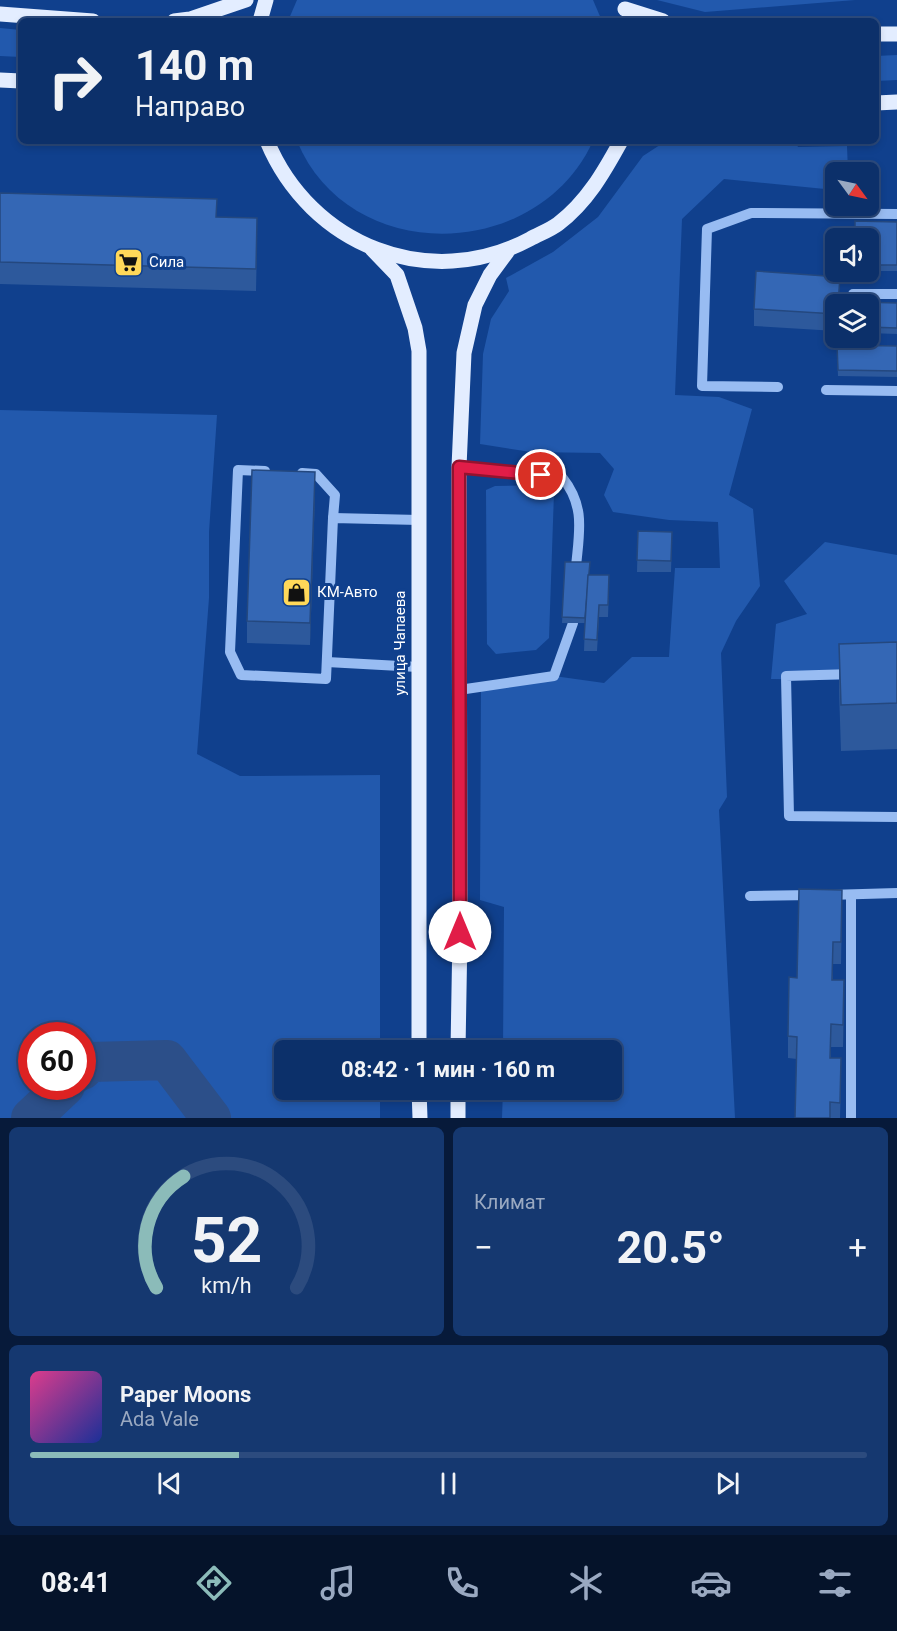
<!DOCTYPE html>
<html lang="ru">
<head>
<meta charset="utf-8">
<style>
  :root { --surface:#0c306a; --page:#153870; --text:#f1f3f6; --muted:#9aa9c1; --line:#2c4b7e; --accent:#8bbbb9 }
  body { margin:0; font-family:Roboto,sans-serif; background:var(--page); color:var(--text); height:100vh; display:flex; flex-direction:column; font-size:22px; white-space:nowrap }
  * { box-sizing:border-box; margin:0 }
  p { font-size:20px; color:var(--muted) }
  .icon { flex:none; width:33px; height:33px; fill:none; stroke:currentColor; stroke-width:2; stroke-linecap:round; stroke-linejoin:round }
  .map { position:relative; height:1118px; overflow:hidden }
  .details { display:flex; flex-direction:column; gap:9px; padding:9px; background:#071a3a; flex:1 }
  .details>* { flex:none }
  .guide { position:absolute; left:18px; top:18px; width:861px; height:126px; border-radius:9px; box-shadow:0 3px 9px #0003,0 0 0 2px var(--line); background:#0c306a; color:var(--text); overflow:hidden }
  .needle { width:39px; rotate:123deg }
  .buttons { position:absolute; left:825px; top:162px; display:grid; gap:12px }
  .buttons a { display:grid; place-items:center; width:54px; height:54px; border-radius:9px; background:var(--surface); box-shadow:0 3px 9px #0003,0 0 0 2px var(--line); font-size:30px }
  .speed { position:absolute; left:18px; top:1022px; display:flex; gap:12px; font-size:30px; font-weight:700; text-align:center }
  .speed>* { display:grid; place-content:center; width:78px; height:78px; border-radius:50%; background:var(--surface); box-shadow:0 3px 9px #0003,0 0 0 2px var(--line); line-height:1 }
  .speed .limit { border:9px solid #d22; background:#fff; color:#111 }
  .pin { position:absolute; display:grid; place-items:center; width:51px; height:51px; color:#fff; margin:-26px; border:3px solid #fff; border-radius:50%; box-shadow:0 2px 6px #0007 }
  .me { position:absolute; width:66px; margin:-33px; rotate:0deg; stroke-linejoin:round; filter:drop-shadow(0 0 4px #0008) }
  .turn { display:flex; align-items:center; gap:21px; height:126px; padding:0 18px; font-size:27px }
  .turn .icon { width:78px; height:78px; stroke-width:2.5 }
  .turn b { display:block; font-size:42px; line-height:51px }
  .big { font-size:45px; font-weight:700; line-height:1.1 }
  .details .widget { flex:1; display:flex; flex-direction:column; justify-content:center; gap:9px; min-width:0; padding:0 21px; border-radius:9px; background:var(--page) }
  .details .dial { align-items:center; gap:0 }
  .dial svg { height:156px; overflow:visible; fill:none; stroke:var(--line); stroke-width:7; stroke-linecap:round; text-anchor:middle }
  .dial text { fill:var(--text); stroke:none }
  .song { display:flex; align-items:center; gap:18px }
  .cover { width:72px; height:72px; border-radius:9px; background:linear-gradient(135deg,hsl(330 70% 55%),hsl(230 70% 35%)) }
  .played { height:6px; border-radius:3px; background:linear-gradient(90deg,var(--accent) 25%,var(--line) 25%) }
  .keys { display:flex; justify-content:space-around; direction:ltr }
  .heat { display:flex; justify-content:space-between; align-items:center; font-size:33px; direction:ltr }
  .details .tiles { flex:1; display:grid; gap:9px; grid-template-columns:1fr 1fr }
  .widget:last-child { grid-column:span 2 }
  .trip { position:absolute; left:274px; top:1040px; width:348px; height:60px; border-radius:9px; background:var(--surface); box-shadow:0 3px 9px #0003,0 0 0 2px var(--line); font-weight:700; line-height:60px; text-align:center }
  .menu { display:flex; height:96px; justify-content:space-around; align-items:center; background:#05132a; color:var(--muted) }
  .menu .icon { width:42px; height:42px }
  .menu .selected { color:var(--accent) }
  .menu b { font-size:27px; color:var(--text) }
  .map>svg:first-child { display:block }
</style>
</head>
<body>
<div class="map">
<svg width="897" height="1118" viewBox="0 0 897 1118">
  <rect width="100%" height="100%" fill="#10408d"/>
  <g fill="#2259ad" fill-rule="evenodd">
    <polygon points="297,0 593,0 602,21 288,21"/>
    <polygon points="657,0 855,0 705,12"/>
    <polygon points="0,28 21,30 21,57 0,56"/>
    <polygon points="897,55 897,80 876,81 876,56"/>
    <path d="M297 141H593C538 262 349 267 297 141Z"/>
    <polygon points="666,141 795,141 798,147 847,146 848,172 836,172 835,190 724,179 682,219 675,395 719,397 752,409 729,495 753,509 760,586 736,621 721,653 727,797 719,810 735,1118 502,1118 503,1089 612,1089 612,1050 503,1050 504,907 480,900 481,687 554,676 604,683 632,657 669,657 675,568 720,568 718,522 669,520 613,512 604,495 614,469 600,453 531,452 480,444 483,354 491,319 509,291 506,278 553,252 598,217 643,156"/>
    <path d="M0 410 217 415 209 532V598L197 754 240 776 380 775V1050H285V1089H380V1118H0ZM32 1035H82V1086H32Z"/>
    <polygon points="544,485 554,492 549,638 536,650 496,654 487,644 486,490 495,486"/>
    <polygon points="825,542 897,555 897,653 855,680 771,679 776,624 807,614 784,581"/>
  </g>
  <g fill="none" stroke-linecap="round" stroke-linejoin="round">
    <g stroke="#2c4f89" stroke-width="40">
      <polyline points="82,1070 90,1062 167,1060 211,1118"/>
      <polyline points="31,1118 65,1086"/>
    </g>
    <g stroke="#98bcf2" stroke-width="10">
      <polyline points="853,294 897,294"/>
      <polyline points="778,387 702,386 707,229 751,213 897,214"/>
      <polyline points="826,390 897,391"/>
      <path d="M459 467 562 477C586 507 579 532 576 567"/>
      <polyline points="265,471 238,470 230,652 241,675 326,679 333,518 419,520"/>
      <polyline points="302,473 316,474 335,495 333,518"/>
      <polyline points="327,662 418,667"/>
      <polyline points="852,674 786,676 789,816 897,817"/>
      <polyline points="459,690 554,676 573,623"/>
      <polyline points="828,895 897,893"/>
      <polyline points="750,896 813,895"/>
      <polyline points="851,1118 851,895"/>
    </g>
    <g stroke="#e3edff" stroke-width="15">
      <polyline points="625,9 663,21"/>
      <polyline points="0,14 93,21"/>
      <polyline points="174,21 190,19 246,0"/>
      <polyline points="260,21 266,0"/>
      <polyline points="876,34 897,34"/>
      <polyline points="0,80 21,81"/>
      <polyline points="876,103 897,102"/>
      <path d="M267 141C310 245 429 293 530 239 539 234 550 230 558 224 587 202 604 172 621 141"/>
      <polyline points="372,249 397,275 415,328 419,351 419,1050"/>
      <polyline points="458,1050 460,932 459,467 464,353 475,305 490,275 507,252"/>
      <polyline points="419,1089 420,1118"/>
      <polyline points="458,1089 458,1118"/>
    </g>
  </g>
  <g fill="#2d599c">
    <polygon points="0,193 217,217 257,240 256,291 0,284"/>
    <polygon points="897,222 897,271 868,271 868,238"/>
    <polygon points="840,294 839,304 836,304 836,331 754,326 754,309"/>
    <polygon points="897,303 897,334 868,333 868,304"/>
    <polygon points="837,345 897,346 897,377 838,376"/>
    <polygon points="315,494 310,645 247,643 247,621"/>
    <polygon points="638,531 672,532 671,572 637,572"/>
    <polygon points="565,562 609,587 608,617 599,617 597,651 584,651 585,623 562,623"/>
    <polygon points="897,642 897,749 841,751 839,690 839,644"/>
    <polygon points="842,912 841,964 833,964 833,980 844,1003 843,1047 831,1047 831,1058 841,1080 840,1118 795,1118 797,1059 788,1058 788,1036 797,978"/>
  </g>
  <g fill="#24487f">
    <polygon points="315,472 315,494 310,645 310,623"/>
    <polygon points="844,980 844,1003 843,1047 843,1025"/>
  </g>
  <g fill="#3467b5" stroke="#24487f" stroke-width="1.5">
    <polygon points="0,193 217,199 216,217 257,218 256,269 0,262"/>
    <polygon points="855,221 897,222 897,265 868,265 868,238 855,238"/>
    <polygon points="756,271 840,277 838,304 836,304 836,314 754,309"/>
    <polygon points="861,302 897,303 897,328 868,327 868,304 861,304"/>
    <polygon points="837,345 897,346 897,371 838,370"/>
    <polygon points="252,470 315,472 310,623 247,621"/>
    <polygon points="638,531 672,532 671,561 637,560"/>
    <polygon points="565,562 590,562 585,618 562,617"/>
    <polygon points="588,575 609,575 608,605 599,605 597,640 584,639"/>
    <polygon points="897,642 897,703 841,705 839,644"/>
    <polygon points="799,889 842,890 841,942 833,942 832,980 844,980 843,1025 831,1024 830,1058 841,1058 840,1103 830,1102 830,1118 795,1118 797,1037 788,1036 789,977 797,978"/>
  </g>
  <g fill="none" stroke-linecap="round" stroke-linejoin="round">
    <defs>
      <polyline id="route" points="460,932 459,467 541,475"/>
    </defs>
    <use href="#route" stroke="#92132f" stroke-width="15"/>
    <use href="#route" stroke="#e11d48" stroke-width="10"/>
  </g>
  <defs>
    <symbol id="supermarket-square" viewBox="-11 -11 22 22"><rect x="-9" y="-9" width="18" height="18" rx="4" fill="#ffd859" stroke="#10408d"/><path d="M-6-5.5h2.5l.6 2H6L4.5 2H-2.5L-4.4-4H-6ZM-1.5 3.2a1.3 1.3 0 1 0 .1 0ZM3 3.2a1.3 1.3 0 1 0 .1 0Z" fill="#111"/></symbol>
    <symbol id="shop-square" viewBox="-11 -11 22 22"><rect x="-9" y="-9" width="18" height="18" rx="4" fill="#ffd859" stroke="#10408d"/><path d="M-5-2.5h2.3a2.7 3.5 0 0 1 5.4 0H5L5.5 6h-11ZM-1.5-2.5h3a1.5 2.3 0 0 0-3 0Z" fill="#111"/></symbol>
  </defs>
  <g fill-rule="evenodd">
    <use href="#supermarket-square" x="112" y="246" width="33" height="33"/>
    <use href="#shop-square" x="280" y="576" width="33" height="33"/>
  </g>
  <g text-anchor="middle" stroke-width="6" stroke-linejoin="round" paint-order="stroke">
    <g font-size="15" fill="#fff" stroke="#10408d" text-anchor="start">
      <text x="149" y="267">Сила</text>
      <text x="317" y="597">КМ-Авто</text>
    </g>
    <g font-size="15" fill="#fff" stroke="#10408d">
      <text transform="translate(400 643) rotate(-90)" y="5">улица Чапаева</text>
    </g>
  </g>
</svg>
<div class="buttons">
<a><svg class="needle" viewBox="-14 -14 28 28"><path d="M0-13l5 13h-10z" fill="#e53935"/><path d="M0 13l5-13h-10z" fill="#9aa9c1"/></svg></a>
<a><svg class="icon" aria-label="sound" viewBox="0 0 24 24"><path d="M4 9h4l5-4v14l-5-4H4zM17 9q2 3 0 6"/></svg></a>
<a><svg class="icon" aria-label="layers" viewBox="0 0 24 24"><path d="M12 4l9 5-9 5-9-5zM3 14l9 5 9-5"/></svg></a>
</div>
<div class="speed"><div class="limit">60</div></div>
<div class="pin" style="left:541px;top:475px;background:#d93025"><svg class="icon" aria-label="arrive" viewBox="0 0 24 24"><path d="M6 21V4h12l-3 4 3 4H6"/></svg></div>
<svg class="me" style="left:460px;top:932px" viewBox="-20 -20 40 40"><circle r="19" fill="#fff"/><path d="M0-13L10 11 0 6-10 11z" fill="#e11d48"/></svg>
<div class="trip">08:42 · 1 мин · 160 m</div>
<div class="guide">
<div class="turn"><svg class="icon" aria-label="right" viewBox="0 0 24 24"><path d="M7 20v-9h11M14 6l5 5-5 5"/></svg><div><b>140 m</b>Направо</div></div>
</div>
</div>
<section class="details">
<div class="tiles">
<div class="widget dial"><svg viewBox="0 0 100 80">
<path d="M14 69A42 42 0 1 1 86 69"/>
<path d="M14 69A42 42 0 0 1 28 12" stroke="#8bbbb9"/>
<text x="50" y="56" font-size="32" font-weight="700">52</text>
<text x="50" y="72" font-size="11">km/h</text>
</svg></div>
<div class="widget"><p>Климат</p>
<div class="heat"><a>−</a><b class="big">20.5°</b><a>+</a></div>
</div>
<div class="widget">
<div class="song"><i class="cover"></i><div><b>Paper Moons</b><p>Ada Vale</p></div></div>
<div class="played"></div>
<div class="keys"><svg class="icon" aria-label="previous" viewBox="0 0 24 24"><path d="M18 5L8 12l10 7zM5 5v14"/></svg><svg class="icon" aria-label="pause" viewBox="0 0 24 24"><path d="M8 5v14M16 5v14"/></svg><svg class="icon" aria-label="next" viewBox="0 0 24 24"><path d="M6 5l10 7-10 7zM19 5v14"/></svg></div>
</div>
</div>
</section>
<nav class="menu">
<b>08:41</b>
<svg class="icon selected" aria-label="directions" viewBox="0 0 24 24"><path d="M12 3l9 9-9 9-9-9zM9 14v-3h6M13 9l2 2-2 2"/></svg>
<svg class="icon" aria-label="music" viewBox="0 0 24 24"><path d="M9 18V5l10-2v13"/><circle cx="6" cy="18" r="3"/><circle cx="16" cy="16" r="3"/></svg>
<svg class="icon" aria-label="phone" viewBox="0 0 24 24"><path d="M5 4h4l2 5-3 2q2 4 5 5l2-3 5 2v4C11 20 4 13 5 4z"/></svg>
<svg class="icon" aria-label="climate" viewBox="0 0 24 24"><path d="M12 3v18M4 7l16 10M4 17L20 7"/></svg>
<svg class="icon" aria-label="car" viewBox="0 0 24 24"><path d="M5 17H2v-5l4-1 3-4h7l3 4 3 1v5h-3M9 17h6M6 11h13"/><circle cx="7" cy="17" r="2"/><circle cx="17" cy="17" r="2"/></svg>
<svg class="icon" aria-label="filters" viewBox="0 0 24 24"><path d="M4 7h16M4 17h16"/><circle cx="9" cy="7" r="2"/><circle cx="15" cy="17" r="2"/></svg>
</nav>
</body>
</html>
